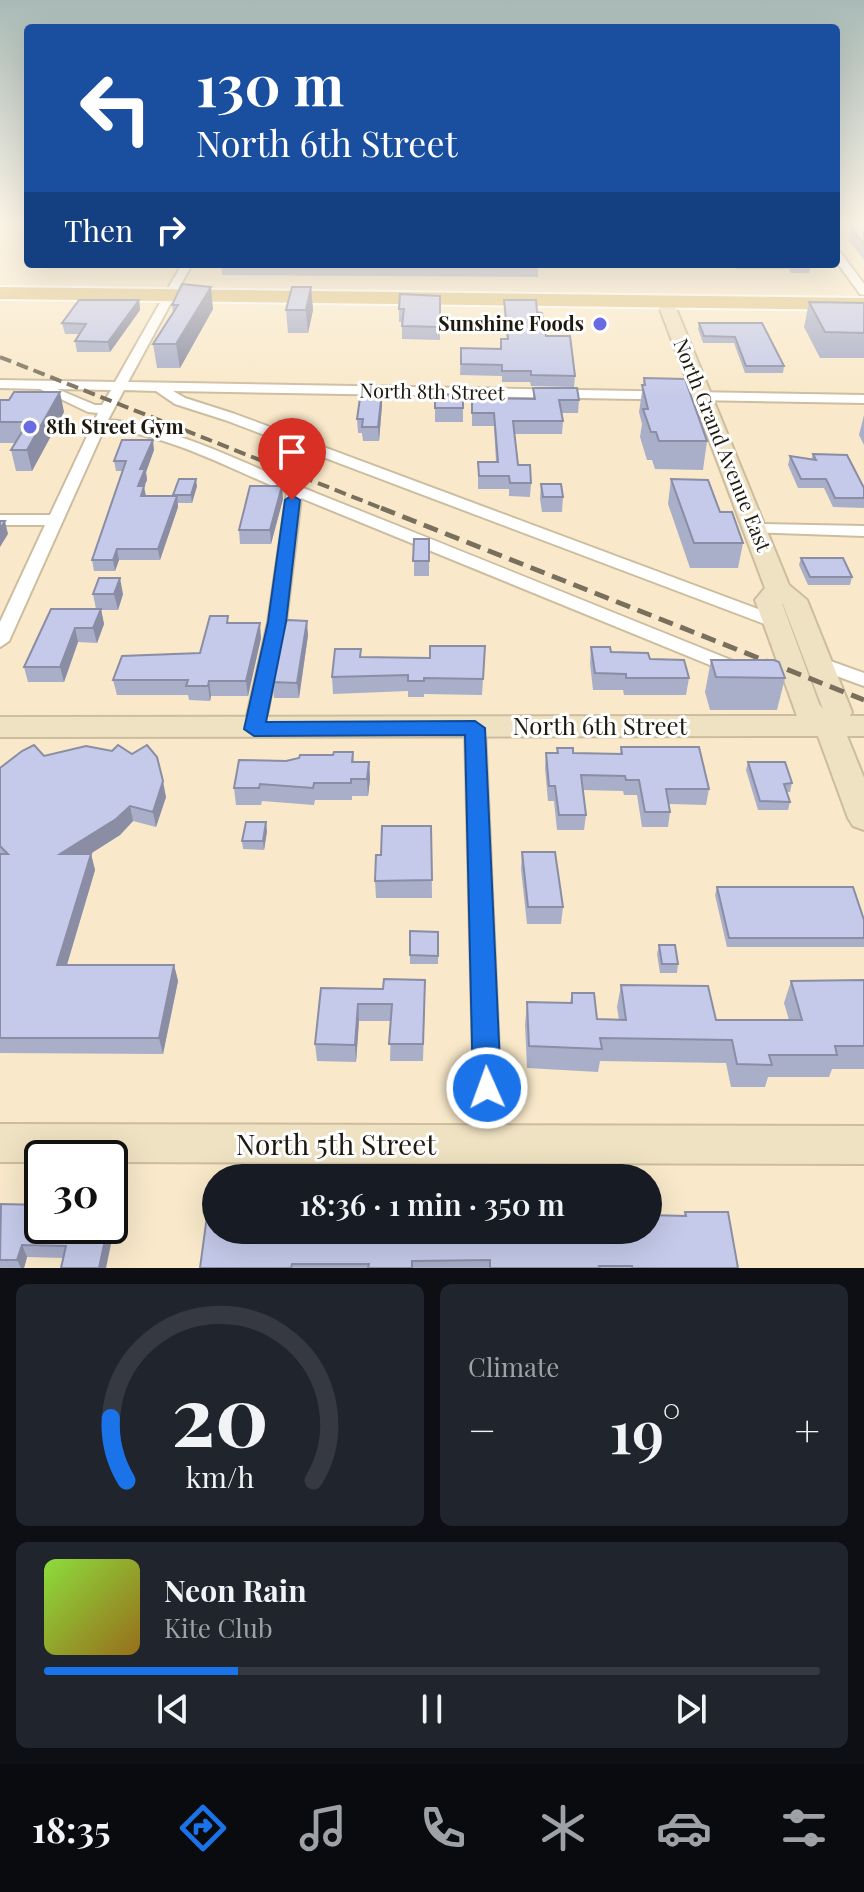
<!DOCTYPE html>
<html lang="en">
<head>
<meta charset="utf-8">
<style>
  :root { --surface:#171b24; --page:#20242c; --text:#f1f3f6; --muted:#9ea1a6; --line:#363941; --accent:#1a73e8 }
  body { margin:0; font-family:"Playfair Display",serif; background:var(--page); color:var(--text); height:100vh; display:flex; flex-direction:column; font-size:30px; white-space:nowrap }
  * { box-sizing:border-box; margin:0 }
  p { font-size:26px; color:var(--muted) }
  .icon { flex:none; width:44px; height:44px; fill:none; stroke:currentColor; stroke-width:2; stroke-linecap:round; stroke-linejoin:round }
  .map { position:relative; height:1268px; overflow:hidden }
  .side { display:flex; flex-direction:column; gap:16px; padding:16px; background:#0d0f14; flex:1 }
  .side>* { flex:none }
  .top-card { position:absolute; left:24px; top:24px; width:816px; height:244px; border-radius:8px; box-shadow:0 8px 32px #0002; background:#1a4fa0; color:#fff; overflow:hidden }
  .speed { position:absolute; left:24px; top:1140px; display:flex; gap:16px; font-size:40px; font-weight:700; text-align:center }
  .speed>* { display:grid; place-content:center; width:104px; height:104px; border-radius:50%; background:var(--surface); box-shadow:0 8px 32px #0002; line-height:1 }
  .speed .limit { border:4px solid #111; border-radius:12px; background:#fff; color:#111 }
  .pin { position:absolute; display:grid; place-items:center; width:68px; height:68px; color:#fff; margin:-82px -34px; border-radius:50% 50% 50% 0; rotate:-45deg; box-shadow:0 0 8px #0007 }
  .pin .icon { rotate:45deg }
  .me { position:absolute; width:88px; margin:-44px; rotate:358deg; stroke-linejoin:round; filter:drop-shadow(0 0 6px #0008) }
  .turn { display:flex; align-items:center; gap:28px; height:168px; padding:0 40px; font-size:36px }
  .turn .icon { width:104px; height:104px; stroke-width:2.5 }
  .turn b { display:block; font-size:56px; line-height:68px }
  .then { display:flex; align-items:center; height:76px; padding:0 40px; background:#0003; gap:16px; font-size:30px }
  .big { font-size:60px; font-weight:600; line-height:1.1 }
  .side .card { flex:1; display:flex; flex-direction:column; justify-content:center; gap:12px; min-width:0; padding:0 28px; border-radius:12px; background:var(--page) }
  .side .dial { align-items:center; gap:0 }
  .dial svg { height:208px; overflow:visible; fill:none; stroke:var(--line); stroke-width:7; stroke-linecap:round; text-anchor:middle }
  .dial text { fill:var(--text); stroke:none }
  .song { display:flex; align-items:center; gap:24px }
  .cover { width:96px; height:96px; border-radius:12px; background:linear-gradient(135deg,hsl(90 70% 55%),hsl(40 70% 35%)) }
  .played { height:8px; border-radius:4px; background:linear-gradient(90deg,var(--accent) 25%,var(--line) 25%) }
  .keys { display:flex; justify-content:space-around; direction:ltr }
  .heat { display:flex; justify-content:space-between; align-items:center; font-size:44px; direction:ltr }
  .side .tiles { flex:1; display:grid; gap:16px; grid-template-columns:1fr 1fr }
  .card:last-child { grid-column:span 2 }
  .trip { position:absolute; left:202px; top:1164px; width:460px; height:80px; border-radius:40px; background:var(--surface); box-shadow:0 8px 32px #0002; font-weight:600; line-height:80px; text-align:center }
  .tabs { display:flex; height:128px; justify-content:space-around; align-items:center; background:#090b0e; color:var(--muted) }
  .tabs .icon { width:56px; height:56px }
  .tabs .current { color:var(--accent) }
  .tabs b { font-size:36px; color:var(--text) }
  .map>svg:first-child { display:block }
</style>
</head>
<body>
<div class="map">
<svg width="864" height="1268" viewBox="0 0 864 1268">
  <rect width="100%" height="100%" fill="#f9e9ca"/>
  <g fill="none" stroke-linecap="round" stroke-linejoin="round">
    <defs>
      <g id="minor">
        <polygon points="836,251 840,252 864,284 864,295 860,294 836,261"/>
        <path d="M182 264H192L128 382 864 395V403L173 391 185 398 235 414 782 618 785 622 776 627 770 626 225 420 175 404 156 391 124 390 108 420C173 425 258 470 318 494 459 550 600 607 741 664L743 668 734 674 727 672 301 498 286 622 264 729 261 734H247L244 729 268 622 287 492C230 469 167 433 104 429L9 641 0 647V622L45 525H0V515H50L98 413 88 412 40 389 0 388V380L115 382ZM57 389 111 390 102 405H95Z"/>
        <polygon points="756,524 864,526 864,536 750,532 748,529"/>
        <polygon points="819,657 864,673 864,686 812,667 810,663 812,659"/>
        <polygon points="475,721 482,723 485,728 503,1145 499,1154 489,1158 479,1154 475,1145 465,728 468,723"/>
      </g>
      <g id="secondary">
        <path d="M665 296 673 301 789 585 807 600 852 712 850 716H864V736H847L864 778V830L853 826 848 818 818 736 0 737V717L797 716 755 600 765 588 657 301ZM782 603 783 604 823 709 819 704Z"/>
        <polygon points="0,1124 864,1126 864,1164 110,1162 110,1158 42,1158 42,1162 0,1162"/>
      </g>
      <polygon id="primary" points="0,287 864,298 864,310 0,299"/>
    </defs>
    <use href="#minor" stroke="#ccbd9f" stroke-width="4"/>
    <use href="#secondary" stroke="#ccbd9f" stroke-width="4"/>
    <use href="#primary" stroke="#fff" stroke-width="4"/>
    <use href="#minor" fill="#fff" fill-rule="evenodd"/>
    <use href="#secondary" fill="#efe2c2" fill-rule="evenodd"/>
    <use href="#primary" fill="#e0c584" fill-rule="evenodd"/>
    <polyline stroke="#786f5c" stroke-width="4" stroke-dasharray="12 6" stroke-linecap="butt" points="0,357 386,510"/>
    <polyline stroke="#786f5c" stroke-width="5" stroke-dasharray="15 8" stroke-linecap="butt" points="381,508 864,700"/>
  </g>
  <g fill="#a9aec9">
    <polygon points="853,226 864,226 864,260 849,241"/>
    <polygon points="221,264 538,264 538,277 222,275"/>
    <polygon points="734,264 811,264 809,273 791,273 789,269 736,269"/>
    <polygon points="311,287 313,310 308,333 288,333 286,310"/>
    <polygon points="440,296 440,340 402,339 402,322 399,322 399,309"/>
    <polygon points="139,300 140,310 110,352 77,352 75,341 79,334 65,334 62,323"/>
    <polygon points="504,300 537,312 546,336 575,376 574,387 531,386 530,382 502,382 502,376 460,375 461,348 501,349 501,339 507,339"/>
    <polygon points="809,302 864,303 864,358 820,358 804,327"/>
    <polygon points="172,305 213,309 180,368 157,368 153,344 173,313"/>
    <polygon points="699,323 762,323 784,366 783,373 745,373 734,343 703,343 698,329"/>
    <polygon points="644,378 707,441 703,470 655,469 652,460 647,460 640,437 642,424 639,412"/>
    <polygon points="533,388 579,400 578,413 561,413 563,421 562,434 515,434 518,465 531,483 530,497 509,496 509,489 478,489 478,462 496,462 494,426 472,426 472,398 533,399"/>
    <polygon points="435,394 463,395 463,422 435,422"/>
    <polygon points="0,400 64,412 32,471 16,471 11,450 16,443 0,443"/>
    <polygon points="382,405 379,441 363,441 362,433 358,433 357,419"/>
    <polygon points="864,415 864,445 859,435"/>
    <polygon points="154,450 146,472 147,480 144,487 146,496 173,496 197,486 192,503 178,503 178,507 160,560 119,560 115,571 94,571 92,560 122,471 116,471 114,461"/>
    <polygon points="813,454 864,488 864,508 833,507 824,488 798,488 788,465 790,456 811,460"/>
    <polygon points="671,479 720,512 743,543 738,568 690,568 668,504"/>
    <polygon points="541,484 563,497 562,512 542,512 540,499"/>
    <polygon points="283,499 271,544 240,544 239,530"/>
    <rect x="414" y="539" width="15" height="37"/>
    <polygon points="801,558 852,577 850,585 808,585 799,565"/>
    <polygon points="93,594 123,594 118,610 101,610 104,624 97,643 78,642 64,682 28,682 24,667 96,609"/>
    <polygon points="229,623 261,638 248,696 211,696 210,701 189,700 188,695 117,695 113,680 200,653"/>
    <polygon points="308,635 299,698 274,698 272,682"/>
    <polygon points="485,646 482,695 424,694 424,697 408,697 408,691 333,694 332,677 361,649 361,657 430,658"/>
    <polygon points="591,647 650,659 689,678 686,695 624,695 623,690 593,690 590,663"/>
    <polygon points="711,660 785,678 777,710 710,710 705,692"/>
    <polygon points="621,747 709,789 706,805 669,804 670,812 668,827 642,827 637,795 624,795 623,791 583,790 586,815 584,830 557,830 554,801 548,801 545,768 546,753 557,753 557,748 573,753 620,754"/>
    <polygon points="353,752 354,762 369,762 370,779 368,796 352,796 352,800 315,800 314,805 262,801 261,805 236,805 234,788 286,761"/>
    <polygon points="44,756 166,797 156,827 133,821 120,835 90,854 91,854 95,870 67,965 174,965 178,981 163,1054 0,1053 0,768"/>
    <polygon points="748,762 792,783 790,792 787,792 790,802 788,810 758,810 746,770"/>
    <polygon points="431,826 432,898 376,898 375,881 381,855"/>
    <polygon points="267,831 264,850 243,849 242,841"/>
    <polygon points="522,852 563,907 561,924 527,924 521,869"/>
    <polygon points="717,887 864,920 864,947 727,947 715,895"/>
    <polygon points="410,931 438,932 438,964 410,964"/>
    <polygon points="659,945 678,964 677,973 660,973 657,954"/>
    <polygon points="864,980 864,1069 832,1069 829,1077 768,1077 765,1087 731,1087 726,1063 600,1061 598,1072 527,1068 525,1025 527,1002 570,1003 572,993 597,1019 619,1020 617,1007 621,985 716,1020 789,1020 784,1003 791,981"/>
    <polygon points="321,988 425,997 423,1061 390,1061 391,1021 359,1021 356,1062 317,1061 315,1044"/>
    <polygon points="0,1207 112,1207 116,1220 63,1258 27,1257 24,1268 0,1268"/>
    <polygon points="685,1212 738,1268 200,1268 473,1243 499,1243 498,1230 533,1230 533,1235 558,1235 557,1230 586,1230 587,1238 624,1239 624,1230 629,1230 684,1216"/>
  </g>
  <g fill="#8a8da4">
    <polygon points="211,287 213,309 180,368 176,344"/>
    <polygon points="311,287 313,310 308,333 306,310"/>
    <polygon points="139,300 140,310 110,352 108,342"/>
    <polygon points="382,391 382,405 379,441 378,427"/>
    <polygon points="60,392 64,412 32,471 27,450"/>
    <polygon points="153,440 154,450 146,472 147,480 144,487 146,497 141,496 138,486 140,469"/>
    <polygon points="196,479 197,486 192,503 191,495"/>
    <polygon points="282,486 283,499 271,544 270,530"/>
    <polygon points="177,496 178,507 160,560 158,549"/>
    <polygon points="5,521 8,534 0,547 0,529"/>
    <polygon points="117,549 119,560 115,571 113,560"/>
    <polygon points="120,578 123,594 118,610 114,594"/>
    <polygon points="101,609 104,624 97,643 93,628"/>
    <polygon points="307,621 308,635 299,698 297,683"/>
    <polygon points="260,623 261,638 248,696 246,681"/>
    <polygon points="75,628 78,642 64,682 60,667"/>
    <polygon points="209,681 211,696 210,701 208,686"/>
    <polygon points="369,762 370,779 368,796 367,779"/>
    <polygon points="163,781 166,797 156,827 153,812"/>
    <polygon points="130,806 133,821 120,835 65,870 60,854"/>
    <polygon points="266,822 267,831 264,850 263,841"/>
    <polygon points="91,854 95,870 62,981 57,965"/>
    <polygon points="174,965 178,981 163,1054 159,1038"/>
    <polygon points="358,1004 359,1021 356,1062 355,1045"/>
    <polygon points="112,1207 116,1220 106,1268 99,1268 108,1226 110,1226"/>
    <polygon points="22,1245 27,1257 24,1268 21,1268 17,1260"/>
  </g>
  <g fill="#c5caea" stroke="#8a8da4" stroke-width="2">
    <polygon points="853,226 864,226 864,244 851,229 855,229"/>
    <polygon points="182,284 211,287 176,344 153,344 178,305 172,305"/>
    <polygon points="292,287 311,287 306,310 286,310"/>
    <polygon points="400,294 440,296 440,327 402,326 404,309 399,309"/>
    <polygon points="79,300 139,300 108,342 75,341 86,324 62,323"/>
    <polygon points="504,300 536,300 537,312 542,313 546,336 570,336 575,376 531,375 531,371 502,371 502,365 461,364 461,348 501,349 501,339 508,339"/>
    <polygon points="809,302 864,303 864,333 825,332"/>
    <polygon points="699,323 762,323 784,366 746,366 735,337 704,336"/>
    <polygon points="644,378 685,379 707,441 659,441 656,432 651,432 643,409 648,409 642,385 645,385"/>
    <polygon points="533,388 577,388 579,400 559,400 563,421 513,421 518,465 530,465 531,483 510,483 509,476 479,476 478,462 498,462 494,413 472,413 472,398 535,399"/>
    <polygon points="361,391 382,391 378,427 362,427 363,419 357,419"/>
    <polygon points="14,392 60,392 27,450 11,450 28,422 0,422 0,400 9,400"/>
    <polygon points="435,394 463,395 463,408 435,408"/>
    <polygon points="122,440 153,440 140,469 145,469 138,486 144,486 141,496 177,496 158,549 117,549 113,560 92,560 126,461 114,461"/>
    <polygon points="813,454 847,455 864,488 864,498 835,498 826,479 801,479 790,456 816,460"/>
    <polygon points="179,479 196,479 191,495 173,495"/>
    <polygon points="671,479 708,480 720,512 732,512 743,543 694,543"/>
    <polygon points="541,484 561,484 563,497 543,497"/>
    <polygon points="250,486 282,486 270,530 239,530"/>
    <polygon points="0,521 5,521 0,529"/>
    <polygon points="414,539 429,539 429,561 413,561"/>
    <polygon points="801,558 843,558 852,577 810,577"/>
    <polygon points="99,578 120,578 114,594 93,594"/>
    <polygon points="51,609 101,609 93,628 75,628 60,667 24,667"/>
    <polygon points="210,616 228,616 227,623 260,623 246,681 209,681 208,686 186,686 188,680 113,680 122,656 200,653"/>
    <polygon points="288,620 307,621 297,683 272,682 284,623"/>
    <polygon points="430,646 485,646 483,679 424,678 424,681 408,681 408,675 332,677 335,649 361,649 360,657 430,658"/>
    <polygon points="591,647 610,647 611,652 648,653 650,659 684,660 689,678 626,678 626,674 595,673"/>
    <polygon points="711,660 774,660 779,662 785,678 716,677"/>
    <polygon points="34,745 44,756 86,746 112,751 118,745 132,754 147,745 157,757 163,781 153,812 130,806 116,819 60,854 91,854 57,965 174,965 159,1038 0,1038 0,854 8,854 0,846 0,768 22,751"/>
    <polygon points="621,747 699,747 709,789 666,789 670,812 645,812 639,780 626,780 625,776 581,775 586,815 559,815 555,786 549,786 546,753 558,753 557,748 573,748 573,753 622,754"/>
    <polygon points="334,752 353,752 352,762 369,762 367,779 351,779 351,783 314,783 313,788 260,784 259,788 234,788 239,760 286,761 299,758 300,755 333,755"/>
    <polygon points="748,762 785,762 792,783 784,784 790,802 760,801"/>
    <polygon points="246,822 266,822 263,841 242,841"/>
    <polygon points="382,826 431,826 432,880 375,881 376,855 381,855"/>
    <polygon points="522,852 555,852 563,907 528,907"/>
    <polygon points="717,887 853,887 864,920 864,938 729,938"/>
    <polygon points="410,931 438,932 438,956 410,955"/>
    <polygon points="659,945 675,945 678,964 662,964"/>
    <polygon points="384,979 425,980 423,1044 389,1044 392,1004 358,1004 355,1045 315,1044 321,988 383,989"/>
    <polygon points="864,980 864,1046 835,1046 837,1055 769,1055 772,1065 737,1064 732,1040 600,1038 602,1049 529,1046 527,1002 572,1003 572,993 594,993 597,1019 626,1020 621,985 708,986 716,1020 802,1020 791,981"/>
    <polygon points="1,1204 42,1205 42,1226 108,1226 99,1268 61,1268 66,1246 22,1245 17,1260 0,1260"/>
    <polygon points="685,1212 728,1212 738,1268 632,1268 632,1266 599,1266 600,1268 490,1268 490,1260 412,1261 412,1268 368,1268 369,1264 292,1264 291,1268 200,1268 207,1216 216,1216 216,1230 472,1230 473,1243 501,1243 500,1230 533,1230 533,1235 562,1236 561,1230 586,1230 587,1238 630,1239 629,1230 648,1230 648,1215 686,1216"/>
  </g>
  <linearGradient id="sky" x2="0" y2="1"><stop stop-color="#a9bab6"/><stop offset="0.56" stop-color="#fcf5e7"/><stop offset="1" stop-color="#fcf5e7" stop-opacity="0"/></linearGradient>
  <rect width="864" height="399" fill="url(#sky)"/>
  <polygon fill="#1a73e8" stroke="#114b97" stroke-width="2" points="292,495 300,500 286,622 266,722 475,721 485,728 501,1088 497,1097 487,1100 477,1097 473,1088 465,735 254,736 244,729 268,622 285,500"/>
  <g fill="#686be4" stroke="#fff" stroke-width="3">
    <circle cx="600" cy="324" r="8"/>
    <circle cx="30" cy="427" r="8"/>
  </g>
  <g text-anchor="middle" stroke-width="6" stroke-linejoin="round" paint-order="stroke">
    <g font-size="20" font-weight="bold" fill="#1f1a0f" stroke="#fff" text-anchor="end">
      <text x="584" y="331">Sunshine Foods</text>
      <text x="46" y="434" text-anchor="start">8th Street Gym</text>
    </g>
    <g font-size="20" fill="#1f1a0f" stroke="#fff">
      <text transform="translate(432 392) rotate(1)" y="7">North 8th Street</text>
      <text transform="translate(722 445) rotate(68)" y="7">North Grand Avenue East</text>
    </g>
    <g font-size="24" fill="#1f1a0f" stroke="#fff">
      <text x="600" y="735">North 6th Street</text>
    </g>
    <g font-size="28" fill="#1f1a0f" stroke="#fff">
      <text x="336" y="1155">North 5th Street</text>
    </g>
  </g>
</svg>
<div class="speed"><div class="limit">30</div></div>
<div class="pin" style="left:292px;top:500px;background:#d93025"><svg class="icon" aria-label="arrive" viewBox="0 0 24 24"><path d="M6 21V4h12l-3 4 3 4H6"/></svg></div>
<svg class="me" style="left:487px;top:1088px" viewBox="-20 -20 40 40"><circle r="17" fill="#1a73e8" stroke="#fff" stroke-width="3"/><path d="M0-11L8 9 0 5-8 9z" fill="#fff"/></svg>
<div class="trip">18:36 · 1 min · 350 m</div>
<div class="top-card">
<div class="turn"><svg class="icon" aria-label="left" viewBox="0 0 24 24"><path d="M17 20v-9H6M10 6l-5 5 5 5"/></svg><div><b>130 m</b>North 6th Street</div></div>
<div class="then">Then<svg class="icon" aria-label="right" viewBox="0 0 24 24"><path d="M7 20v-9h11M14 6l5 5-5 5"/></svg></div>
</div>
</div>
<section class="side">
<div class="tiles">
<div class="card dial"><svg viewBox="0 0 100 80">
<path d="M14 69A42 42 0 1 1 86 69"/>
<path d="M14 69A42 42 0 0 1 8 45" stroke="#1a73e8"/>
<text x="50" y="56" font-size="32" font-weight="700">20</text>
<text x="50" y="72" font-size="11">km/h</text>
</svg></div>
<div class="card"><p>Climate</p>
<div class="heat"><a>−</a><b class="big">19°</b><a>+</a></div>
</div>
<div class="card">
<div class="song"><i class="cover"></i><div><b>Neon Rain</b><p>Kite Club</p></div></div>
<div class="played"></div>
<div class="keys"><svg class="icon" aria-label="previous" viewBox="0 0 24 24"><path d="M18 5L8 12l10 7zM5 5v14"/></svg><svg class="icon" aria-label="pause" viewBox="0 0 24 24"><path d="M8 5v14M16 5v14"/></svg><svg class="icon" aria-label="next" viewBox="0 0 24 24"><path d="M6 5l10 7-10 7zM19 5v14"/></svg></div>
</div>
</div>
</section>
<nav class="tabs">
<b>18:35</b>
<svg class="icon current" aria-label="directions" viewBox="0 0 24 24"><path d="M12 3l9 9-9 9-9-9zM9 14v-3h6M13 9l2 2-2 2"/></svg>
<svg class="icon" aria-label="music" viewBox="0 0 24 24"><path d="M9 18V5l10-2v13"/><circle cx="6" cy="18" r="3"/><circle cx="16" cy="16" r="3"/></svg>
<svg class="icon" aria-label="phone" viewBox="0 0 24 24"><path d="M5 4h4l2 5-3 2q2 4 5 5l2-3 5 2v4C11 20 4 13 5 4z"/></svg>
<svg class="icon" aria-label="climate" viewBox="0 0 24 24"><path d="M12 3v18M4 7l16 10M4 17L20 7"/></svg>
<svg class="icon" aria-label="car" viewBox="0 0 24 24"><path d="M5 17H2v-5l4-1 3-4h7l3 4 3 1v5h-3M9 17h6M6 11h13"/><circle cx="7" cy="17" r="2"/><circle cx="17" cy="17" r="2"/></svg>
<svg class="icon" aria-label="filters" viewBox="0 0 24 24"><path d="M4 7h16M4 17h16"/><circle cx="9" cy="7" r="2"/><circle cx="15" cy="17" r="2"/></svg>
</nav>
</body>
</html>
